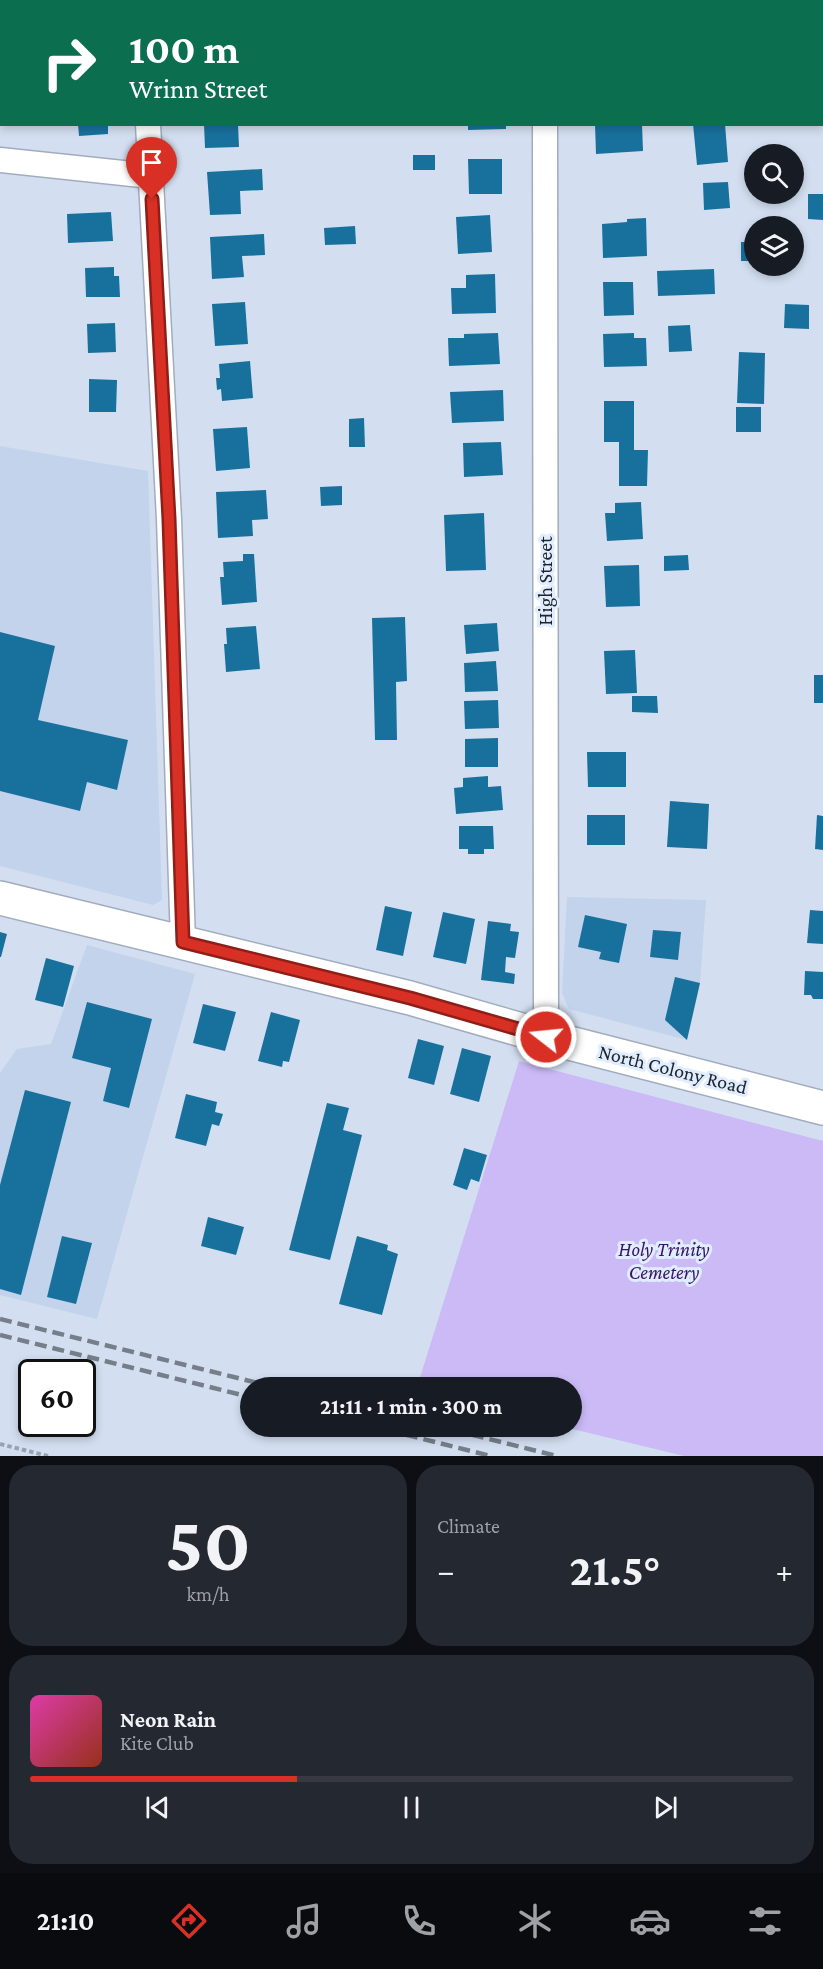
<!DOCTYPE html>
<html lang="en">
<head>
<meta charset="utf-8">
<style>
  :root { --surface:#171b24; --page:#242831; --text:#f1f3f6; --muted:#9ea1a6; --line:#363941; --accent:#d93025 }
  body { margin:0; font-family:"Crimson Pro",serif; background:var(--page); color:var(--text); height:100vh; display:flex; flex-direction:column; font-size:22px; white-space:nowrap }
  * { box-sizing:border-box; margin:0 }
  p { font-size:20px; color:var(--muted) }
  .icon { flex:none; width:33px; height:33px; fill:none; stroke:currentColor; stroke-width:2; stroke-linecap:round; stroke-linejoin:round }
  .map { position:relative; height:1456px; overflow:hidden }
  .side { display:flex; flex-direction:column; gap:9px; padding:9px; background:#0d0f14; flex:1 }
  .side>* { flex:none }
  .top-card { position:absolute; left:0px; top:0px; width:824px; height:126px; box-shadow:0 3px 9px #0003; background:#0b6e4f; color:#fff; overflow:hidden }
  .fabs { position:absolute; left:744px; top:144px; display:grid; gap:12px }
  .fabs a { display:grid; place-items:center; width:60px; height:60px; border-radius:50%; background:var(--surface); box-shadow:0 3px 9px #0003; font-size:30px }
  .speed { position:absolute; left:18px; top:1359px; display:flex; gap:12px; font-size:30px; font-weight:700; text-align:center }
  .speed>* { display:grid; place-content:center; width:78px; height:78px; border-radius:50%; background:var(--surface); box-shadow:0 3px 9px #0003; line-height:1 }
  .speed .limit { border:3px solid #111; border-radius:9px; background:#fff; color:#111 }
  .pin { position:absolute; display:grid; place-items:center; width:51px; height:51px; color:#fff; margin:-62px -26px; border-radius:50% 50% 50% 0; rotate:-45deg; box-shadow:0 0 6px #0007 }
  .pin .icon { rotate:45deg }
  .me { position:absolute; width:66px; margin:-33px; rotate:286deg; stroke-linejoin:round; filter:drop-shadow(0 0 4px #0008) }
  .turn { display:flex; align-items:center; gap:21px; height:126px; padding:0 30px; font-size:27px }
  .turn .icon { width:78px; height:78px; stroke-width:2.5 }
  .turn b { display:block; font-size:42px; line-height:51px }
  .big { font-size:45px; font-weight:700; line-height:1.1 }
  .side .tile { flex:1; display:flex; flex-direction:column; justify-content:center; gap:9px; min-width:0; padding:0 21px; border-radius:24px; background:var(--page) }
  .side .dial { align-items:center; gap:0 }
  .dial b { font-size:78px; line-height:1 }
  .song { display:flex; align-items:center; gap:18px }
  .cover { width:72px; height:72px; border-radius:9px; background:linear-gradient(135deg,hsl(320 70% 55%),hsl(10 70% 35%)) }
  .played { height:6px; border-radius:3px; background:linear-gradient(90deg,var(--accent) 35%,var(--line) 35%) }
  .keys { display:flex; justify-content:space-around; direction:ltr }
  .heat { display:flex; justify-content:space-between; align-items:center; font-size:33px; direction:ltr }
  .side .tiles { flex:1; display:grid; gap:9px; grid-template-columns:1fr 1fr }
  .tile:last-child { grid-column:span 2 }
  .trip { position:absolute; left:240px; top:1377px; width:342px; height:60px; border-radius:30px; background:var(--surface); box-shadow:0 3px 9px #0003; font-weight:700; line-height:60px; text-align:center }
  .menu { display:flex; height:96px; justify-content:space-around; align-items:center; background:#090b0e; color:var(--muted) }
  .menu .icon { width:42px; height:42px }
  .menu .selected { color:var(--accent) }
  .menu b { font-size:27px; color:var(--text) }
  .map>svg:first-child { display:block }
</style>
</head>
<body>
<div class="map">
<svg width="823" height="1456" viewBox="0 0 823 1456">
  <rect width="100%" height="100%" fill="#d3dff1"/>
  <g fill="#c2d3eb">
    <polygon points="0,446 148,471 162,900 153,905 0,866"/>
    <polygon points="567,897 706,900 700,983 687,1040 569,1009 562,993"/>
    <polygon points="87,945 195,974 97,1319 0,1295 0,1073 17,1049 51,1044"/>
  </g>
  <polygon fill="#cbbaf6" points="519,1061 823,1141 823,1456 684,1456 564,1427 572,1426 572,1388 417,1387"/>
  <g fill="#18719d">
    <polygon points="78,124 108,124 108,134 79,136"/>
    <polygon points="204,124 238,124 239,147 205,148"/>
    <polygon points="468,124 506,124 506,129 468,130"/>
    <polygon points="595,124 642,124 643,151 596,154"/>
    <polygon points="693,124 725,124 728,162 697,165"/>
    <rect x="413" y="155" width="22" height="15"/>
    <polygon points="468,159 502,159 502,194 469,194"/>
    <polygon points="262,169 263,190 240,191 241,214 210,215 207,172"/>
    <polygon points="728,182 730,208 704,210 703,183"/>
    <polygon points="808,194 823,194 823,220 808,219"/>
    <polygon points="111,212 113,241 68,243 67,214"/>
    <polygon points="490,215 492,252 458,254 456,217"/>
    <polygon points="646,218 647,256 603,258 602,224 627,222 627,219"/>
    <polygon points="355,226 356,244 325,245 324,228"/>
    <polygon points="264,234 265,255 242,256 244,277 212,279 210,237"/>
    <rect x="741" y="242" width="13" height="19"/>
    <polygon points="114,267 114,276 119,276 120,297 86,297 85,268"/>
    <polygon points="714,269 715,294 658,296 657,271"/>
    <polygon points="495,274 496,313 452,314 451,288 466,288 466,275"/>
    <polygon points="603,282 633,282 634,315 604,316"/>
    <polygon points="245,302 248,344 215,346 212,304"/>
    <polygon points="785,304 809,305 809,329 784,328"/>
    <polygon points="115,323 116,352 88,353 87,324"/>
    <polygon points="690,325 692,351 669,352 668,326"/>
    <polygon points="498,333 500,364 449,366 448,338 464,338 464,334"/>
    <polygon points="634,333 634,338 646,338 647,366 604,367 603,334"/>
    <polygon points="739,352 765,353 764,404 737,403"/>
    <polygon points="250,361 253,398 222,401 221,389 217,390 216,378 220,378 219,364"/>
    <polygon points="89,379 117,380 116,412 89,412"/>
    <polygon points="503,390 504,421 452,423 450,392"/>
    <polygon points="604,401 634,401 634,450 648,450 647,486 619,486 619,442 604,442"/>
    <rect x="736" y="407" width="25" height="25"/>
    <polygon points="364,418 365,447 349,447 349,419"/>
    <polygon points="247,427 250,468 216,471 213,429"/>
    <polygon points="501,442 503,475 464,477 463,443"/>
    <polygon points="342,486 342,505 321,506 320,487"/>
    <polygon points="266,490 268,519 252,520 253,536 218,538 216,492"/>
    <polygon points="641,502 643,539 607,541 605,513 615,513 615,503"/>
    <polygon points="484,513 486,570 446,571 444,515"/>
    <polygon points="243,554 254,554 257,602 222,605 220,577 224,577 223,562 243,561"/>
    <polygon points="688,555 689,570 664,571 664,556"/>
    <polygon points="639,565 640,606 606,607 604,566"/>
    <polygon points="405,617 407,681 396,682 397,740 375,740 372,618"/>
    <polygon points="497,623 499,651 466,654 464,625"/>
    <polygon points="256,626 260,669 226,672 224,644 227,644 226,628"/>
    <polygon points="0,632 55,646 38,720 128,740 117,790 87,782 80,811 0,791"/>
    <polygon points="635,650 637,693 606,694 604,651"/>
    <polygon points="496,661 498,691 465,692 464,663"/>
    <rect x="814" y="675" width="9" height="28"/>
    <polygon points="632,696 657,696 658,713 632,712"/>
    <polygon points="498,700 499,728 465,729 464,701"/>
    <polygon points="498,738 498,767 465,767 465,739"/>
    <polygon points="587,752 626,752 626,787 588,787"/>
    <polygon points="488,776 488,787 501,786 503,810 456,814 454,788 463,787 463,778"/>
    <polygon points="670,801 709,804 707,849 667,847"/>
    <rect x="587" y="815" width="38" height="30"/>
    <polygon points="817,815 823,816 823,850 815,849"/>
    <polygon points="459,826 493,826 494,849 484,849 484,854 468,854 468,849 459,849"/>
    <polygon points="385,906 412,912 403,956 376,950"/>
    <polygon points="810,910 823,911 823,944 807,943"/>
    <polygon points="443,912 475,919 466,964 433,957"/>
    <polygon points="585,915 627,924 619,963 599,959 601,952 578,947"/>
    <polygon points="488,921 511,924 510,931 519,932 515,958 506,957 505,972 515,974 514,984 481,980"/>
    <polygon points="653,930 681,932 678,960 650,957"/>
    <polygon points="0,932 7,934 1,957 0,957"/>
    <polygon points="46,958 74,966 63,1007 35,1000"/>
    <polygon points="805,971 823,972 823,999 813,999 811,995 804,995"/>
    <polygon points="675,977 700,983 687,1040 665,1020"/>
    <polygon points="87,1002 152,1019 129,1108 103,1101 111,1068 72,1058"/>
    <polygon points="203,1004 236,1012 225,1051 193,1043"/>
    <polygon points="271,1012 300,1020 289,1062 283,1061 282,1067 258,1061"/>
    <polygon points="418,1039 444,1046 434,1085 408,1078"/>
    <polygon points="462,1048 491,1056 479,1102 450,1094"/>
    <polygon points="25,1090 71,1102 21,1295 0,1289 0,1185"/>
    <polygon points="186,1094 217,1102 215,1112 223,1114 219,1126 212,1124 206,1146 175,1138"/>
    <polygon points="327,1103 349,1108 343,1130 362,1135 330,1260 289,1250"/>
    <polygon points="464,1148 487,1155 479,1182 471,1179 467,1190 453,1185"/>
    <polygon points="208,1217 244,1227 236,1255 201,1246"/>
    <polygon points="62,1236 92,1243 76,1304 47,1297"/>
    <polygon points="357,1236 388,1245 387,1250 398,1254 382,1315 339,1304"/>
  </g>
  <g fill="none" stroke-linecap="round" stroke-linejoin="round">
    <defs>
      <g id="street">
        <polyline points="143,0 143,2"/>
        <polyline points="545,0 545,2"/>
        <polyline points="148,124 169,519 183,942"/>
        <polyline points="545,124 546,1037"/>
        <polyline points="0,160 151,176"/>
      </g>
      <polyline id="primary" points="0,898 410,998 546,1037 823,1108"/>
    </defs>
    <use href="#street" stroke="#a1adbe" stroke-width="27"/>
    <use href="#primary" stroke="#a1adbe" stroke-width="36"/>
    <polyline stroke="#99a2b1" stroke-width="4" stroke-dasharray="4.5 3" stroke-linecap="butt" points="0,1444 48,1456"/>
    <use href="#street" stroke="#fff" stroke-width="24"/>
    <use href="#primary" stroke="#fff" stroke-width="33"/>
    <g stroke="#767e8a" stroke-width="4.5" stroke-dasharray="12 6" stroke-linecap="butt">
      <polyline points="0,1319 278,1388"/>
      <polyline points="0,1335 250,1397"/>
      <polyline points="371,1426 491,1456"/>
      <polyline points="437,1426 557,1456"/>
    </g>
  </g>
  <g fill="none" stroke-linecap="round" stroke-linejoin="round">
    <defs>
      <polyline id="route" points="152,199 169,519 183,942 410,998 546,1037"/>
    </defs>
    <use href="#route" stroke="#8d1f18" stroke-width="15"/>
    <use href="#route" stroke="#d93025" stroke-width="10"/>
  </g>
  <g text-anchor="middle" stroke-width="6" stroke-linejoin="round" paint-order="stroke">
    <g font-size="20" fill="#1e2229" stroke="#e0edff">
      <text transform="translate(545 581) rotate(-90)" y="7">High Street</text>
      <text transform="translate(673 1069) rotate(14)" y="7">North Colony Road</text>
    </g>
    <g font-size="20" font-style="italic" fill="#391467" stroke="#e0edff">
      <text x="664" y="1256">Holy Trinity<tspan x="664" dy="23">Cemetery</tspan></text>
    </g>
  </g>
</svg>
<div class="fabs">
<a><svg class="icon" aria-label="search" viewBox="0 0 24 24"><circle cx="10" cy="10" r="6"/><path d="M15 15l6 6"/></svg></a>
<a><svg class="icon" aria-label="layers" viewBox="0 0 24 24"><path d="M12 4l9 5-9 5-9-5zM3 14l9 5 9-5"/></svg></a>
</div>
<div class="speed"><div class="limit">60</div></div>
<div class="pin" style="left:152px;top:199px;background:#d93025"><svg class="icon" aria-label="arrive" viewBox="0 0 24 24"><path d="M6 21V4h12l-3 4 3 4H6"/></svg></div>
<svg class="me" style="left:546px;top:1037px" viewBox="-20 -20 40 40"><circle r="17" fill="#d93025" stroke="#fff" stroke-width="3"/><path d="M0-11L8 9 0 5-8 9z" fill="#fff"/></svg>
<div class="trip">21:11 · 1 min · 300 m</div>
<div class="top-card">
<div class="turn"><svg class="icon" aria-label="right" viewBox="0 0 24 24"><path d="M7 20v-9h11M14 6l5 5-5 5"/></svg><div><b>100 m</b>Wrinn Street</div></div>
</div>
</div>
<section class="side">
<div class="tiles">
<div class="tile dial"><b>50</b><p>km/h</p></div>
<div class="tile"><p>Climate</p>
<div class="heat"><a>−</a><b class="big">21.5°</b><a>+</a></div>
</div>
<div class="tile">
<div class="song"><i class="cover"></i><div><b>Neon Rain</b><p>Kite Club</p></div></div>
<div class="played"></div>
<div class="keys"><svg class="icon" aria-label="previous" viewBox="0 0 24 24"><path d="M18 5L8 12l10 7zM5 5v14"/></svg><svg class="icon" aria-label="pause" viewBox="0 0 24 24"><path d="M8 5v14M16 5v14"/></svg><svg class="icon" aria-label="next" viewBox="0 0 24 24"><path d="M6 5l10 7-10 7zM19 5v14"/></svg></div>
</div>
</div>
</section>
<nav class="menu">
<b>21:10</b>
<svg class="icon selected" aria-label="directions" viewBox="0 0 24 24"><path d="M12 3l9 9-9 9-9-9zM9 14v-3h6M13 9l2 2-2 2"/></svg>
<svg class="icon" aria-label="music" viewBox="0 0 24 24"><path d="M9 18V5l10-2v13"/><circle cx="6" cy="18" r="3"/><circle cx="16" cy="16" r="3"/></svg>
<svg class="icon" aria-label="phone" viewBox="0 0 24 24"><path d="M5 4h4l2 5-3 2q2 4 5 5l2-3 5 2v4C11 20 4 13 5 4z"/></svg>
<svg class="icon" aria-label="climate" viewBox="0 0 24 24"><path d="M12 3v18M4 7l16 10M4 17L20 7"/></svg>
<svg class="icon" aria-label="car" viewBox="0 0 24 24"><path d="M5 17H2v-5l4-1 3-4h7l3 4 3 1v5h-3M9 17h6M6 11h13"/><circle cx="7" cy="17" r="2"/><circle cx="17" cy="17" r="2"/></svg>
<svg class="icon" aria-label="filters" viewBox="0 0 24 24"><path d="M4 7h16M4 17h16"/><circle cx="9" cy="7" r="2"/><circle cx="15" cy="17" r="2"/></svg>
</nav>
</body>
</html>
